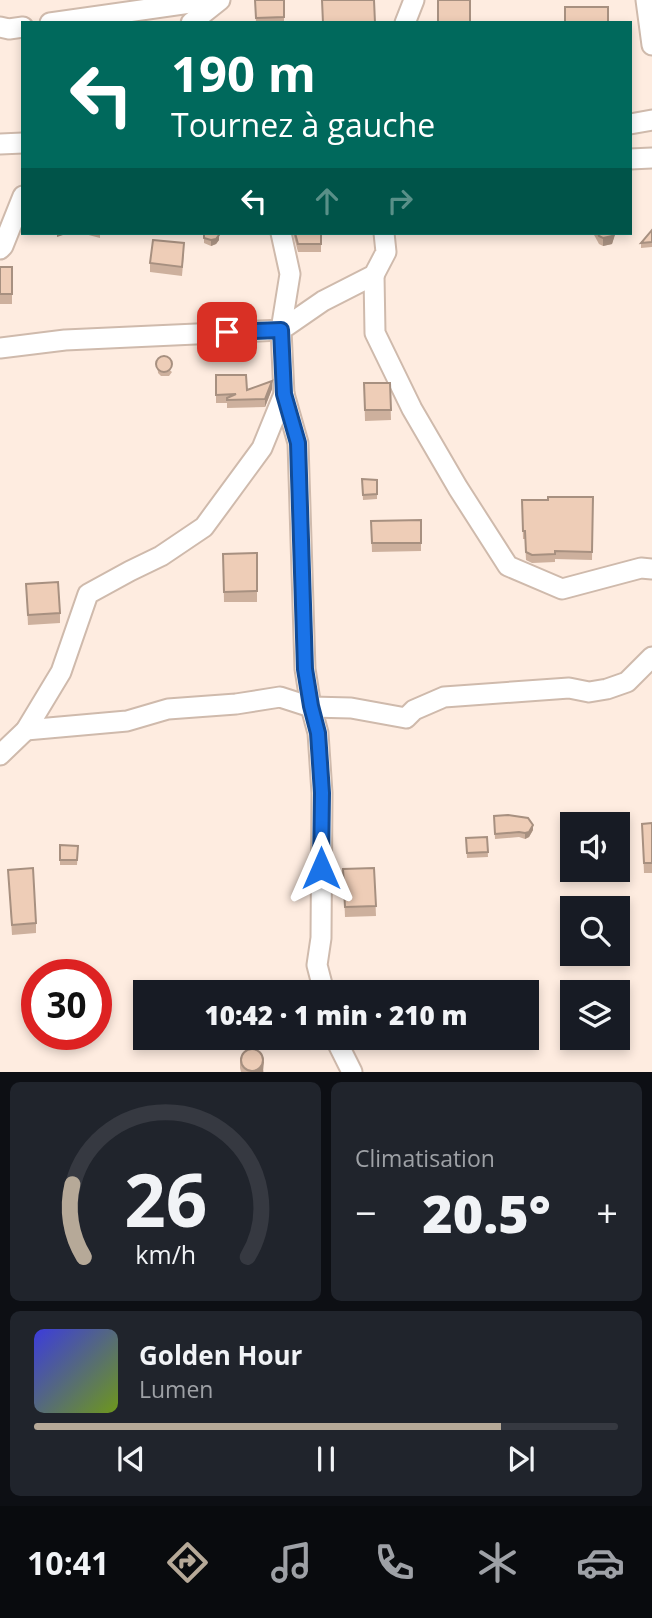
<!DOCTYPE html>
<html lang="fr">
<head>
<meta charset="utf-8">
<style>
  :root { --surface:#171b24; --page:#20242c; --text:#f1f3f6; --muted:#9ea1a6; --line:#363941; --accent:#b6a998 }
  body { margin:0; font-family:"Open Sans",sans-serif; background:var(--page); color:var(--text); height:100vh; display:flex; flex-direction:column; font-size:26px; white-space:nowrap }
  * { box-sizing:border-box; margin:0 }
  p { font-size:23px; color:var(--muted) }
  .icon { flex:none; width:38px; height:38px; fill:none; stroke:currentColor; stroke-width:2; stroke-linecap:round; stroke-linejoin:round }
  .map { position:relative; height:1072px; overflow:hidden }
  .sheet { display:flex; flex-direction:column; gap:10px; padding:10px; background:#0d0f14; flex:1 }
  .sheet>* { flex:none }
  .hud { position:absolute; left:21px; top:21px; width:611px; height:214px; border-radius:0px; box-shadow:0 4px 10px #0003; background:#00695c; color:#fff; overflow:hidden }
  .buttons { position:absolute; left:560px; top:812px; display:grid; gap:14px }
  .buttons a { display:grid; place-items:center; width:70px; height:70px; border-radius:0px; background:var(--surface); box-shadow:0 4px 10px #0003; font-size:35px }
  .speed { position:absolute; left:21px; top:959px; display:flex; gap:14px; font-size:35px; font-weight:700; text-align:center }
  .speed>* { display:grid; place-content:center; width:91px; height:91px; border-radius:50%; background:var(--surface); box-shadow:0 4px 10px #0003; line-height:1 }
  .speed .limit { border:10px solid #d22; background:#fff; color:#111 }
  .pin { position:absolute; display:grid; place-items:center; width:60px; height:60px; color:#fff; margin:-30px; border-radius:14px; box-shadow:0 4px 10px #0006 }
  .me { position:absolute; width:77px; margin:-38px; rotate:0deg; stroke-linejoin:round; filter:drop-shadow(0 0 5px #0008) }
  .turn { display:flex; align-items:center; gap:24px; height:147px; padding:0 35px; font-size:32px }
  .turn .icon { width:91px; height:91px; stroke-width:2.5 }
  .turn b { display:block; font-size:49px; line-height:60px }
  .lanes { display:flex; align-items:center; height:66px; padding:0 35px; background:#0003; justify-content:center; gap:35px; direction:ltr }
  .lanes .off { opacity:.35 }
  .big { font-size:52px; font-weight:800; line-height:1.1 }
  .sheet .widget { flex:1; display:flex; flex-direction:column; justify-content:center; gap:10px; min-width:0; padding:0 24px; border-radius:10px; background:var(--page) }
  .sheet .dial { align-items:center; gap:0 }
  .dial svg { height:182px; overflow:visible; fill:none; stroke:var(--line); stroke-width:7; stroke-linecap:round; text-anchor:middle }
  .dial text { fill:var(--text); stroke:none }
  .song { display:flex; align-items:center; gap:21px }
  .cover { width:84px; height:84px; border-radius:10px; background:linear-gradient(135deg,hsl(240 70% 55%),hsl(80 70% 35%)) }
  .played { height:7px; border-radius:4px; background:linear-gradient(90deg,var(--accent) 80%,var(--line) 80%) }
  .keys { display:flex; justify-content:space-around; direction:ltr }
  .heat { display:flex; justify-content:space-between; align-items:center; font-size:38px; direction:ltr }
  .sheet .tiles { flex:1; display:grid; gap:10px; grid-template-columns:1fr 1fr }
  .widget:last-child { grid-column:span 2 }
  .trip { position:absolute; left:133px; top:980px; width:406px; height:70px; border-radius:0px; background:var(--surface); box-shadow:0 4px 10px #0003; font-weight:800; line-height:70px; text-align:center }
  .dock { display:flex; height:112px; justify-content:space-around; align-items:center; background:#090b0e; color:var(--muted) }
  .dock .icon { width:49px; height:49px }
  .dock .on { color:var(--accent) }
  .dock b { font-size:32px; color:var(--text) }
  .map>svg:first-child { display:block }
</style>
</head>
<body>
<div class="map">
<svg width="652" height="1072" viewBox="0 0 652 1072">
  <rect width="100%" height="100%" fill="#feece0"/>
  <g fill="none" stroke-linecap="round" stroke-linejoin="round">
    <defs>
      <g id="minor">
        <polyline points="646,0 652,45"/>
        <polyline points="50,23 211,0"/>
        <polyline points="191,23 220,0"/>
        <polyline points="405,23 414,0"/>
        <polyline points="0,27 9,29 23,27"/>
        <polyline points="630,124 652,120"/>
        <polyline points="0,144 23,143"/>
        <polyline points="630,159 652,158"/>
        <polyline points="0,249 3,246 23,196"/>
        <polyline points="374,275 375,333 412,409 458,488 508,566 562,589 641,568 652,569"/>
        <polyline points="0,348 65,340 281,330 290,274 281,233"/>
        <polyline points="284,394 298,443 305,669 311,707 318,733 322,793 321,938 317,965 324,992"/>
        <polyline points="26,730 127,721 168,709 236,704 280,697 311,707 351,708 406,718 414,710 444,697 569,688 589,692 607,689 627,682 652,657"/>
        <polyline points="0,755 26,730 61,672 88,594 130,571 161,556 204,527 262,448 284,394 281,330 323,301 374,275 386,252 384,233"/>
        <polyline points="335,1038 352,1072"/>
      </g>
    </defs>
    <use href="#minor" stroke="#cfbaac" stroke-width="23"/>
    <use href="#minor" stroke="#fff" stroke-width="19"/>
  </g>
  <g fill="#cdb09d">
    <polygon points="255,0 284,0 284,23 256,23"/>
    <polygon points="652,230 652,247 641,248 641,243"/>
    <polygon points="81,233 100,233 100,238"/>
    <polygon points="204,233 219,233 219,240 216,244 211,246 204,243"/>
    <polygon points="293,233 321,233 321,252 298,252"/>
    <polygon points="593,233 615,233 612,244 603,246 599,244"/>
    <polygon points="184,252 182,276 150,272 150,263"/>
    <rect x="0" y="267" width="12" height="37"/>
    <polygon points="157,360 172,372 169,376 161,376 158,373"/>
    <polygon points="216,375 247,390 272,389 265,407 227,408 227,403 216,403"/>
    <polygon points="364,383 390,383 391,420 365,421"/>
    <polygon points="362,479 377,480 377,499 363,500"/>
    <polygon points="593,497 592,560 555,559 555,562 532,563 526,560 525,539 523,539 522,500 548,500"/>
    <polygon points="421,520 421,551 372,552 371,521"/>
    <polygon points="257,553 257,602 224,602 223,554"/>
    <polygon points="26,584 60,613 60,623 28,625"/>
    <polygon points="494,816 533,830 529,837 525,839 519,837 495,839"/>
    <polygon points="652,823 652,873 644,873 642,824"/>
    <polygon points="487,837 488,857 467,858 466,838"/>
    <polygon points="60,845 78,846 77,865 60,865"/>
    <polygon points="374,868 376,916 345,917 343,869"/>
    <polygon points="8,870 36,923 36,933 12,935"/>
    <polygon points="240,1058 264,1071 263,1072 241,1072 240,1068"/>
  </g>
  <g fill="#a79080">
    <polygon points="57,233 69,233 57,237"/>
    <polygon points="613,233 615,233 615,235 612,244 603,246 603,238"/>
    <polygon points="219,235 219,240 216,244 211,246 211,240"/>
    <polygon points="272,381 272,389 265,407 265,399"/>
    <polygon points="533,825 533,830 529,837 525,839 525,833"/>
    <polygon points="264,1061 263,1072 253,1072 253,1071"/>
  </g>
  <g fill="#eecdb7" stroke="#a79080" stroke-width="2">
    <polygon points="255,0 284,0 284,17 256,18"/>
    <polygon points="322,0 374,0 375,23 323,23"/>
    <rect x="438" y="0" width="32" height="23"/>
    <rect x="565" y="7" width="43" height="16"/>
    <polygon points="652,230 652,242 641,243"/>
    <polygon points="204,233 219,233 219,235 216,239 211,240 204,238"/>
    <polygon points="295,233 321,233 321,244 298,244"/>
    <polygon points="598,233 613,233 612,236 603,238 599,236"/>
    <polygon points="153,240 184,243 182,267 150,263"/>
    <rect x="0" y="267" width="12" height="27"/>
    <circle cx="164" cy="364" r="8"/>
    <polygon points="216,375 246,375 247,390 272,381 265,399 227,400 227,398 236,394 216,395"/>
    <polygon points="364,383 390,383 391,410 365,410"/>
    <polygon points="362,479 377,480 377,494 363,495"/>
    <polygon points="548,497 593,497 592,552 555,551 555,554 532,555 526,552 525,531 523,531 522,500 548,500"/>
    <polygon points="421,520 421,543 372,543 371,521"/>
    <polygon points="257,553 257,591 224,592 223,554"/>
    <polygon points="58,582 60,613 28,615 26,584"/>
    <polygon points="508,815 528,818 533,825 529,832 525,833 519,832 495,834 494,816"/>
    <polygon points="652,823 652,863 644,863 642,824"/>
    <polygon points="487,837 488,852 467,853 466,838"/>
    <polygon points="60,845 78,846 77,860 60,860"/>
    <polygon points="33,868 36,923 12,925 8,870"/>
    <polygon points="374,868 376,906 345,907 343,869"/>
    <circle cx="252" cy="1060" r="11"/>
  </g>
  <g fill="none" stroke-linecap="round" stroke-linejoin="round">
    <defs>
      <polyline id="route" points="227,332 281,330 284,394 298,443 305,669 311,706 318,733 322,793 321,868"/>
    </defs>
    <use href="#route" stroke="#114b97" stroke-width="18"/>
    <use href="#route" stroke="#1a73e8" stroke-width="12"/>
  </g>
</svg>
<div class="buttons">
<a><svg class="icon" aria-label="sound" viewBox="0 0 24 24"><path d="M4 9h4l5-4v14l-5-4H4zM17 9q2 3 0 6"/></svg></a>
<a><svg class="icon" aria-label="search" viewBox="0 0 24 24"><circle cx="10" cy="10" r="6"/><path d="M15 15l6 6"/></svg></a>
<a><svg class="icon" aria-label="layers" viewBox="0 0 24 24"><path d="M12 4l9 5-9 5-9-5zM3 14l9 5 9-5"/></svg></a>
</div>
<div class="speed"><div class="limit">30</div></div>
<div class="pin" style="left:227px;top:332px;background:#d93025"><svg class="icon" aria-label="arrive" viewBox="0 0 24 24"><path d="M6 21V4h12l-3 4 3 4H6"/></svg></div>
<svg class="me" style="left:321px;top:868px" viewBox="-20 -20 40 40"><path d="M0-17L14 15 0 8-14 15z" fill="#1a73e8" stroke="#fff" stroke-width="4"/></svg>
<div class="trip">10:42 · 1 min · 210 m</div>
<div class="hud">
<div class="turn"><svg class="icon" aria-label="left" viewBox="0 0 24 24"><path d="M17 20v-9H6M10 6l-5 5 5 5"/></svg><div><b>190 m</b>Tournez à gauche</div></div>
<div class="lanes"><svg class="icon" aria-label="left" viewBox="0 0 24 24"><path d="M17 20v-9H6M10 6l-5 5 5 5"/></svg><svg class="icon off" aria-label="ahead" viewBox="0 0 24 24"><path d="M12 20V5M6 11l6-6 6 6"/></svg><svg class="icon off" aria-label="right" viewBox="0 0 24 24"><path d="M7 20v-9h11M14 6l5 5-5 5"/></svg></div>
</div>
</div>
<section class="sheet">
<div class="tiles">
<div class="widget dial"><svg viewBox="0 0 100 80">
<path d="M14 69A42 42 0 1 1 86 69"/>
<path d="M14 69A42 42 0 0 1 9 37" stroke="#b6a998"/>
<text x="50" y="56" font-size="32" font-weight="700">26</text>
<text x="50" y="72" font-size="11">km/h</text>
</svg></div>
<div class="widget"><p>Climatisation</p>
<div class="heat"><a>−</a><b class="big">20.5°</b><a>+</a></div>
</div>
<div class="widget">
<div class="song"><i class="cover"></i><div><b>Golden Hour</b><p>Lumen</p></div></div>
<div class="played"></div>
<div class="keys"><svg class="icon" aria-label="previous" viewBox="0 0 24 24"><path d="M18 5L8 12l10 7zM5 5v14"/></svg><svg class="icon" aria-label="pause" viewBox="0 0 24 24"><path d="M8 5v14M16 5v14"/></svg><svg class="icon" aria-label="next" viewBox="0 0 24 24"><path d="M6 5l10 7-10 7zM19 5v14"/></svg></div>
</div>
</div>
</section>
<nav class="dock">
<b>10:41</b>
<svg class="icon on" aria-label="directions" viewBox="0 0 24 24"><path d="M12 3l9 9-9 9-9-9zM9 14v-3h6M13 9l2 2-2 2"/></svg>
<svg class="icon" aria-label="music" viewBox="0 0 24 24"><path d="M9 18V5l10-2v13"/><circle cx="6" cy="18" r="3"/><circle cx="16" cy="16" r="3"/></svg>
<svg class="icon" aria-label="phone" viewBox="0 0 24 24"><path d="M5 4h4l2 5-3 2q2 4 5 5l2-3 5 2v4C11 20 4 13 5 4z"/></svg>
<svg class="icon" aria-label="climate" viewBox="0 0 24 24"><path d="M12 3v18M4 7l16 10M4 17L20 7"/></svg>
<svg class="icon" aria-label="car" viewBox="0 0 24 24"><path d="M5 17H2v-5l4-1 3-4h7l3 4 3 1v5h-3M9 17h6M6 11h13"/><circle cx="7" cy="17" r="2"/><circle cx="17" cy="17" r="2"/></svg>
</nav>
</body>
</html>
